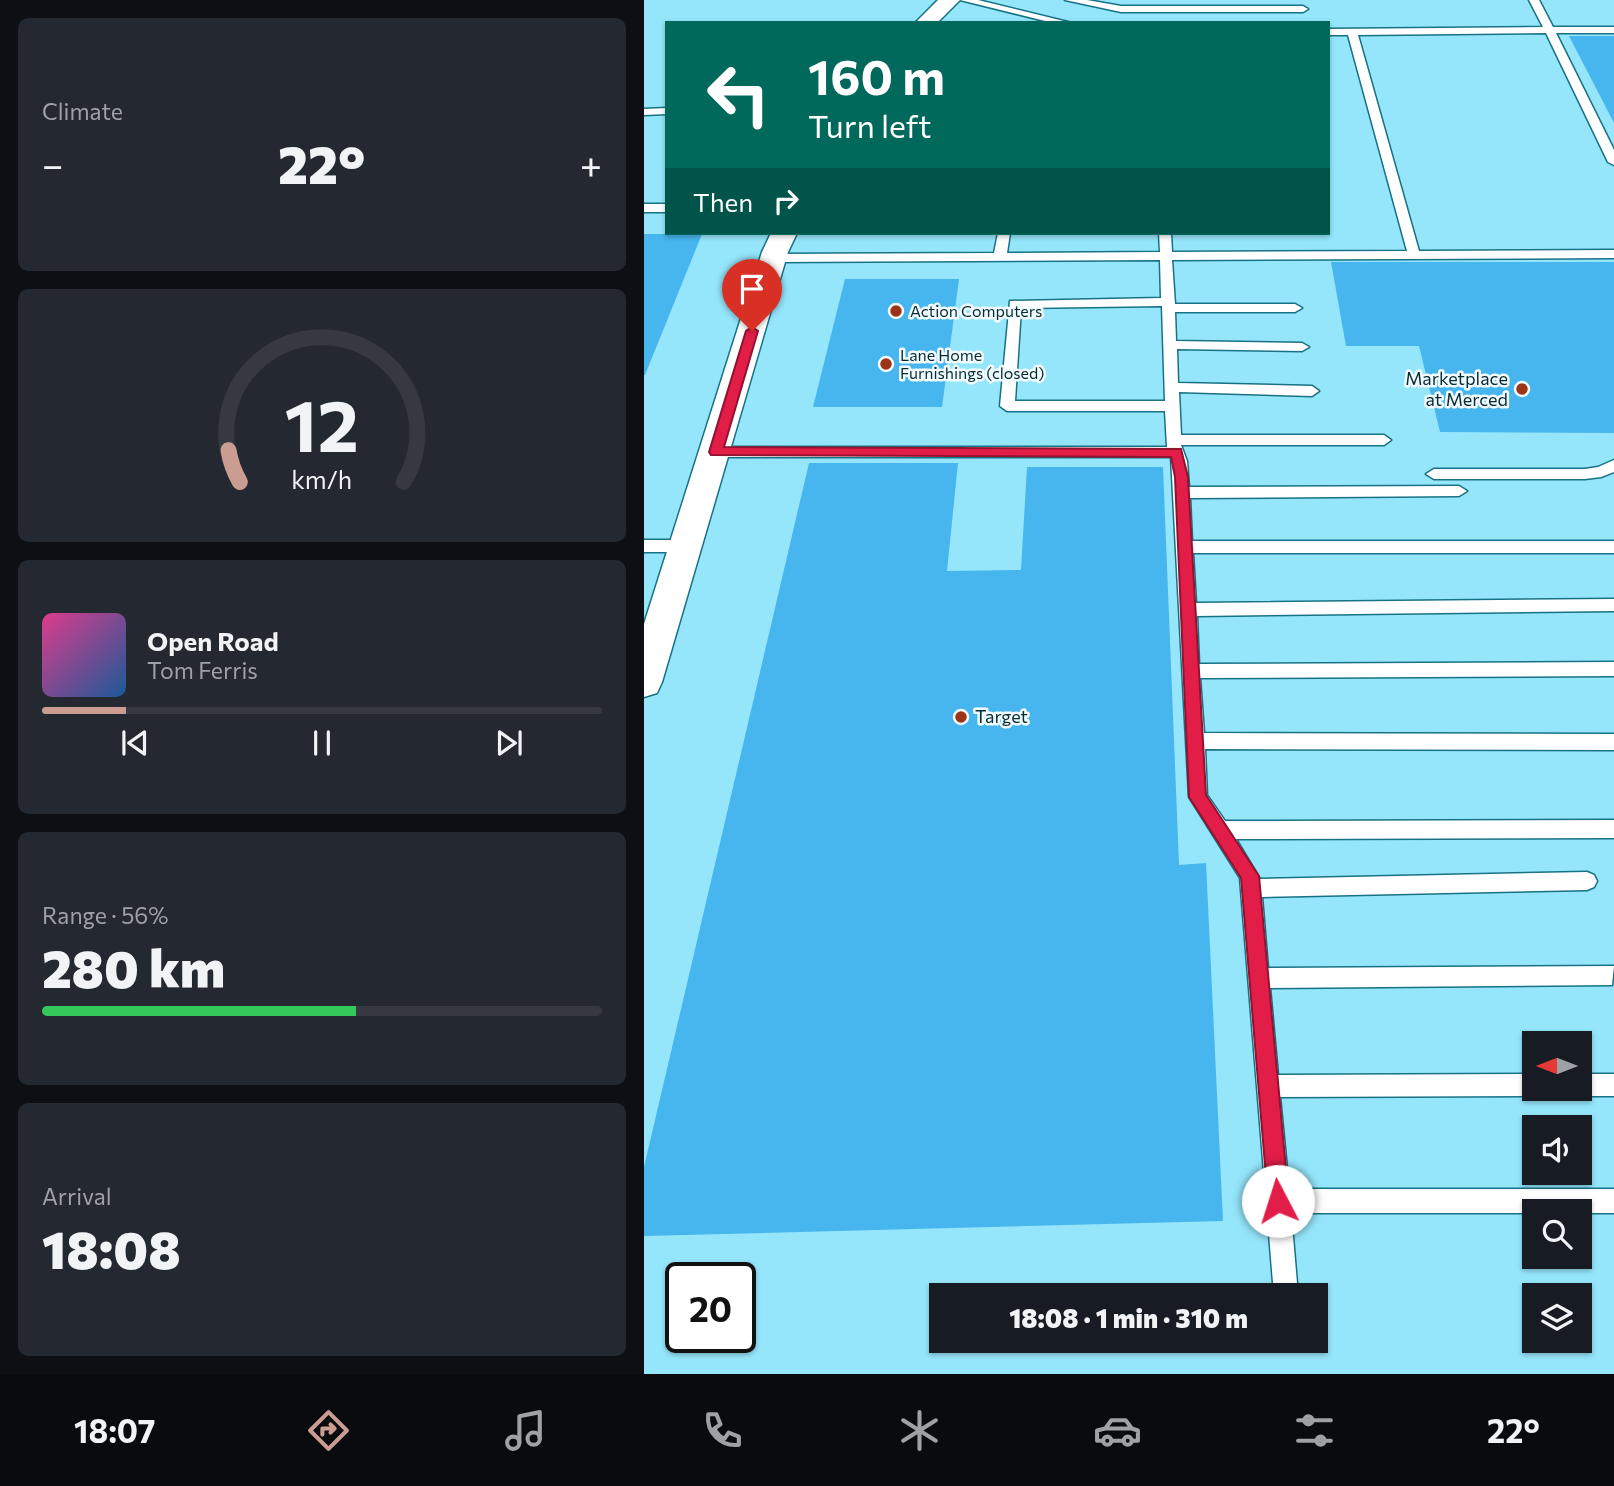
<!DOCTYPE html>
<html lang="en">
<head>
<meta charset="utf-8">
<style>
  :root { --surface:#171b24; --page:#242831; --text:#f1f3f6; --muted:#9ea1a6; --line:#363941; --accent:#cb9d92 }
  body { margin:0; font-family:Commissioner,sans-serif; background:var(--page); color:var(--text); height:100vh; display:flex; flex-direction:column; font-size:26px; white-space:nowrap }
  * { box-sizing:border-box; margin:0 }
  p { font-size:23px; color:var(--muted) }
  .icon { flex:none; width:38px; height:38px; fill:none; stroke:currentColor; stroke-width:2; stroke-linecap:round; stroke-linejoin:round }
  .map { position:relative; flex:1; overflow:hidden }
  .panel { display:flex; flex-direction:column; gap:18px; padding:18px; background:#0d0f14; width:644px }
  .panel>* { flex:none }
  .banner { position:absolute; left:21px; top:21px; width:665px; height:214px; border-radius:0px; box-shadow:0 2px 5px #0004; background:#00695c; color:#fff; overflow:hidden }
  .needle { width:46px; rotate:270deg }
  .tools { position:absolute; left:878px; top:1031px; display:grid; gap:14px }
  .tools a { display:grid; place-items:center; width:70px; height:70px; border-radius:0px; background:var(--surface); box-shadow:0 2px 5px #0004; font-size:35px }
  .speed { position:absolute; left:21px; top:1262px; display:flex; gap:14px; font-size:35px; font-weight:700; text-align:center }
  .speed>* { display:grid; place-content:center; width:91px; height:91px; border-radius:50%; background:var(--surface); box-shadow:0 2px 5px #0004; line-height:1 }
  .speed .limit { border:4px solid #111; border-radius:10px; background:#fff; color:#111 }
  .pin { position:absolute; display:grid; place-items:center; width:60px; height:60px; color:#fff; margin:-72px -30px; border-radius:50% 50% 50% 0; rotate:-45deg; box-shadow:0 0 7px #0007 }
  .pin .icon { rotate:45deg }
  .me { position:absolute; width:77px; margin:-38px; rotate:355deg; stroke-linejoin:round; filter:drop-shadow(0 0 5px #0008) }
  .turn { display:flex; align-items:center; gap:24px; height:147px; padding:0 28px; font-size:32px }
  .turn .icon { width:91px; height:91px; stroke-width:2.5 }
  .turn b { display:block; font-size:49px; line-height:60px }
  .then { display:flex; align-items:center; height:66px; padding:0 28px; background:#0003; gap:14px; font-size:26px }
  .big { font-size:52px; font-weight:800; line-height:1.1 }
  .panel .tile { flex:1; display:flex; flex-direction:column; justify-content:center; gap:10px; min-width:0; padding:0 24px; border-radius:10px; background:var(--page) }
  .panel .dial { align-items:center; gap:0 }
  .dial svg { height:182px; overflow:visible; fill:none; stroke:var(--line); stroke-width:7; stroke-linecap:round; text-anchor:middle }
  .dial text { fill:var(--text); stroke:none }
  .song { display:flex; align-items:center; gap:21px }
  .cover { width:84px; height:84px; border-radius:10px; background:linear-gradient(135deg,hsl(330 70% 55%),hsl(210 70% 35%)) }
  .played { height:7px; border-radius:4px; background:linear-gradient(90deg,var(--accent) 15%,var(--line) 15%) }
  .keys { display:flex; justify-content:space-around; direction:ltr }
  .heat { display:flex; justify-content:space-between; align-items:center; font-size:38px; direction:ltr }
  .charge { height:10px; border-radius:5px; background:linear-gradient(90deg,#34c759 56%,var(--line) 0) }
  .trip { position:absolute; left:285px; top:1283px; width:399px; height:70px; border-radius:0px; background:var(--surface); box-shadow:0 2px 5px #0004; font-weight:800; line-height:70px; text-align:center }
  .tabs { display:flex; height:112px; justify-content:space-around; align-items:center; background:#090b0e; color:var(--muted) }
  .tabs .icon { width:49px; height:49px }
  .tabs .on { color:var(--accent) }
  .tabs b { font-size:32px; color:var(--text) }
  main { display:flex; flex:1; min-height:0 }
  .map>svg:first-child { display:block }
</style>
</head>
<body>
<main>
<section class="panel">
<div class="tile"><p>Climate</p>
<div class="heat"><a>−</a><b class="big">22°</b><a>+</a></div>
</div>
<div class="tile dial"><svg viewBox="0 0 100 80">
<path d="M14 69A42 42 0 1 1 86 69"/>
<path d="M14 69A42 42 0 0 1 9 55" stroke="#cb9d92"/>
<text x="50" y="56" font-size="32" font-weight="700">12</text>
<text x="50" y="72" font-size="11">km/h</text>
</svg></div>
<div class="tile">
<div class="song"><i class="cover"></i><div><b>Open Road</b><p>Tom Ferris</p></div></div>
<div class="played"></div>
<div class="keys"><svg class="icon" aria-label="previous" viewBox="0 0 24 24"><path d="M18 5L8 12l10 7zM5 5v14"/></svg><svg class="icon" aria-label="pause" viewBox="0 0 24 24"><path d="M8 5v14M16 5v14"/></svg><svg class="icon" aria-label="next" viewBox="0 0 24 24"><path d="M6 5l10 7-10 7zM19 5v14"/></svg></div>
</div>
<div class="tile"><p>Range · 56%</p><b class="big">280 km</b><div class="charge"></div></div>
<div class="tile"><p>Arrival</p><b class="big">18:08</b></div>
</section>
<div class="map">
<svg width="970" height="1374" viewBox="0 0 970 1374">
  <rect width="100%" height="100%" fill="#95e6fb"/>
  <g fill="#47b5ee">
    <polygon points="925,36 970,36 970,123"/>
    <polygon points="0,234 58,234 1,375 0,375"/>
    <polygon points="687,262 970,262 970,433 796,432 775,346 702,346"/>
    <polygon points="201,279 315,279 298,407 169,407"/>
    <polygon points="165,463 314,463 303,571 377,570 383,467 519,467 535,865 562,863 579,1221 0,1236 0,1167"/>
  </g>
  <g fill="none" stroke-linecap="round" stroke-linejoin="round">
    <defs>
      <g id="lane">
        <polygon points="316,0 334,0 428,23 409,23"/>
        <polygon points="421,0 443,0 477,6 659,6 664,9 659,12 477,12"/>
        <path d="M885 0H895L909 27H970V33H912L970 150V165L964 162 902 33 714 35 775 251 970 250V258L528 260 531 304H651L658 308 651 312H531L532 341 658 343 665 347 658 351 533 349 534 383 668 386 675 391 668 396 535 392 537 435H740L747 440 740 445H537L543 461 545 487 815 486 823 491 815 496 546 498 548 541H970V553H549L552 603 970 599V611L553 616 555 664 970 662V676L556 678 560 733 970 734V750L561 749 563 795 581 821 970 820V838L592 839 616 879 943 872 950 875 953 881 950 887 943 890 618 897 624 968 970 966 968 985 626 988 634 1075 891 1074V1088H901L899 1093 891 1096 636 1097 645 1189H970V1213H647L654 1295H630L596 878 545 797 527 457H71L64 452 71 447H523L521 411H363L356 406 366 301 517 298 516 260 130 262 124 258 130 254 350 253 354 233H366L363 253 516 252 515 233H527L528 252 763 251 704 35H684V29L899 27ZM518 306 521 401H371L377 308Z"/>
        <polygon points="23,108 23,114 0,115 0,109"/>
        <rect x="0" y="204" width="23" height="8"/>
        <polygon points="970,460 970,472 957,477 941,479 790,479 782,474 790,469 941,469 954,467"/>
        <polygon points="0,540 43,540 51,546 43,552 0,552"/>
        <polygon points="936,1074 970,1074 970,1096 936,1096 928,1093 926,1088 936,1088"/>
      </g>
      <g id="street">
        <polygon points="294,0 316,0 293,23 271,23"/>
        <polygon points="127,233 153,233 144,252 18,682 13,693 0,697 0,624 118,252"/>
      </g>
    </defs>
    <use href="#lane" stroke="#187285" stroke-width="3"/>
    <use href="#street" stroke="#187285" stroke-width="3"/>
    <use href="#lane" fill="#fff" fill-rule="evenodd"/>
    <use href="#street" fill="#fff" fill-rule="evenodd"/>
  </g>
  <polygon fill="#e11d48" stroke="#92132f" stroke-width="2" points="108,327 114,331 80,447 537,449 544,477 562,795 615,876 645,1201 642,1208 634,1211 627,1208 624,1201 597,878 545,797 531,477 527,457 67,455 65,452 102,331"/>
  <g fill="#9c3417" stroke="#f1fbfd" stroke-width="2.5">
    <circle cx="252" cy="311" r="7"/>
    <circle cx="242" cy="364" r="7"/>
    <circle cx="878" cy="389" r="7"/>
    <circle cx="317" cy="717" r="7"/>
  </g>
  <g text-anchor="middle" stroke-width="5" stroke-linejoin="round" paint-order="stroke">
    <g font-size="16" fill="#072b33" stroke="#f1fbfd" text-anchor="start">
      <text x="266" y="317">Action Computers</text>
      <text x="256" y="361">Lane Home<tspan x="256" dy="18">Furnishings (closed)</tspan></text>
    </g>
    <g font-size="18" fill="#072b33" stroke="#f1fbfd" text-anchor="end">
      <text x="864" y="385">Marketplace<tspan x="864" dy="21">at Merced</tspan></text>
      <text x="331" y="723" text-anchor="start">Target</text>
    </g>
  </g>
</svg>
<div class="tools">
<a><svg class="needle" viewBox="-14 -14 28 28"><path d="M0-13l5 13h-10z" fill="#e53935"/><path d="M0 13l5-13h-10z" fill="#9ea1a6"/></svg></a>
<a><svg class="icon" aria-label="sound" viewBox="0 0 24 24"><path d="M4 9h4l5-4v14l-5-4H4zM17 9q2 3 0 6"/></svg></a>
<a><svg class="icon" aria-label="search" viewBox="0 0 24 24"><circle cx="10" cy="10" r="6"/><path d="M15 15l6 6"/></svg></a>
<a><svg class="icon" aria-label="layers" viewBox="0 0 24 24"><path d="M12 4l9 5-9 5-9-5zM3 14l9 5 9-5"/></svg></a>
</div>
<div class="speed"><div class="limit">20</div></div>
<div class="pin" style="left:108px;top:331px;background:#d93025"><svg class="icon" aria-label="arrive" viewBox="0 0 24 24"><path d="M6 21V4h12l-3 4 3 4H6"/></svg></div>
<svg class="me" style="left:634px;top:1201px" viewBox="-20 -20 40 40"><circle r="19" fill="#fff"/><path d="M0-13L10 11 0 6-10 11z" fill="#e11d48"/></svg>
<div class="trip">18:08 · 1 min · 310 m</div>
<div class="banner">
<div class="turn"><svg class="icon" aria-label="left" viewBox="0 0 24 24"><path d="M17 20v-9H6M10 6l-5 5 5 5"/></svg><div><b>160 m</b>Turn left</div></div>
<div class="then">Then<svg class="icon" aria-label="right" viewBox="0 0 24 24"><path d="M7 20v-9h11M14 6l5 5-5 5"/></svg></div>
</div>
</div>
</main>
<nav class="tabs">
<b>18:07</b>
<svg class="icon on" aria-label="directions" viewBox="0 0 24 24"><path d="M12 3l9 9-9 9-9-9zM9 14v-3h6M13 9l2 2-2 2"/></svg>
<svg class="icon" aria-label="music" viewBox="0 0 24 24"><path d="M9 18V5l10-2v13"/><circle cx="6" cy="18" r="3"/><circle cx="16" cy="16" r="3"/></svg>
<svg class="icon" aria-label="phone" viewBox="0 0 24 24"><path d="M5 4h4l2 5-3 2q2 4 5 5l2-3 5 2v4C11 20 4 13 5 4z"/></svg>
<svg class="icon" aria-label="climate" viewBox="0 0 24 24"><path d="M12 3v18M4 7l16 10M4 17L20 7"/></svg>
<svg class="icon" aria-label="car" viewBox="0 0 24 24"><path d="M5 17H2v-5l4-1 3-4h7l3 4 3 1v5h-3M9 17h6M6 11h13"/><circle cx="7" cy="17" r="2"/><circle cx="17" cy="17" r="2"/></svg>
<svg class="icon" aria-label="filters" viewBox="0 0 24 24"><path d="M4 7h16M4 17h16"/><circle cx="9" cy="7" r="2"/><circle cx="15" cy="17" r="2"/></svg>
<b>22°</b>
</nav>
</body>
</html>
